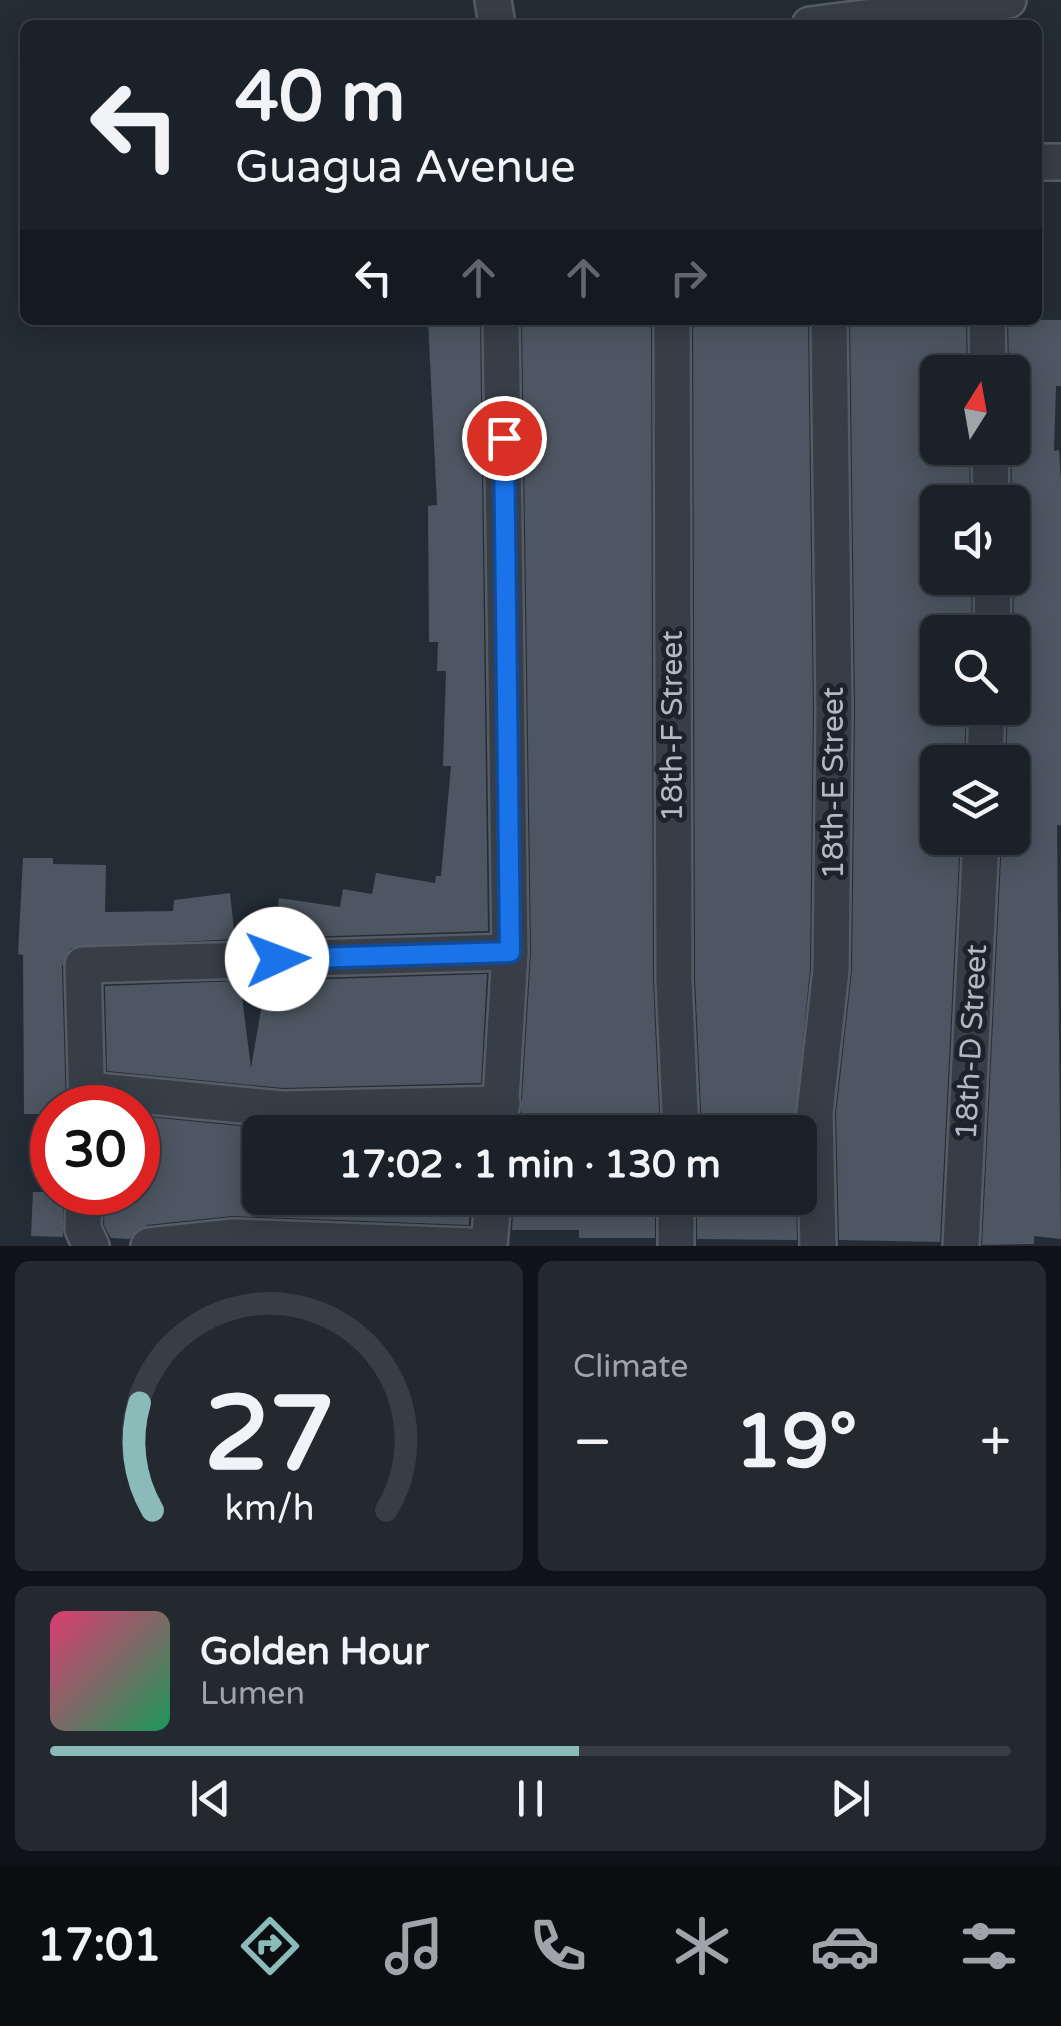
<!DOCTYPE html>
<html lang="en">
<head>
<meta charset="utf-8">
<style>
  :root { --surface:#1b2128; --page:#242930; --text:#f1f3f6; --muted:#a0a3a8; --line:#393e45; --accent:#8bbbb9 }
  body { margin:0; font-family:"Varela Round",sans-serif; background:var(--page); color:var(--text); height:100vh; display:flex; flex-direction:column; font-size:38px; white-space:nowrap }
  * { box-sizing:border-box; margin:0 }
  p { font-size:32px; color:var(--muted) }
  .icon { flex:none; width:55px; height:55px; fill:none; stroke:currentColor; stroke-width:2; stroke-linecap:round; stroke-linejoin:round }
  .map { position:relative; height:1246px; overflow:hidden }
  .side { display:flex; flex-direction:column; gap:15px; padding:15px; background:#0f1216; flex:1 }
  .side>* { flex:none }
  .banner { position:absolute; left:20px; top:20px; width:1022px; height:305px; border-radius:15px; box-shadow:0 5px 25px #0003,0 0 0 2px var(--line); background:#1b2128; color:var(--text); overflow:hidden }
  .needle { width:65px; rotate:11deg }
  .tools { position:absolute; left:920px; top:355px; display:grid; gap:20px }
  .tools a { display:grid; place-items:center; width:110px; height:110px; border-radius:15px; background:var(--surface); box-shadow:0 5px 25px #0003,0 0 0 2px var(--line); font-size:50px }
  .speed { position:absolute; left:30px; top:1085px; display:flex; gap:20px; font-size:50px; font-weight:700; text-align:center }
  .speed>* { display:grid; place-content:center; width:130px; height:130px; border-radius:50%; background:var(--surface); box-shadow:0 5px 25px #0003,0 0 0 2px var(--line); line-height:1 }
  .speed .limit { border:15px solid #d22; background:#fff; color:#111 }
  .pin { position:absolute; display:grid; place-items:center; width:85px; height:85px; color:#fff; margin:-42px; border:5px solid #fff; border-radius:50%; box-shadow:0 2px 10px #0007 }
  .me { position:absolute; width:110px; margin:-55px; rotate:88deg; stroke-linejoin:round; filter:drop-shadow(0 0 8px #0008) }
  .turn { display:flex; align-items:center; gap:35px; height:210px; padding:0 50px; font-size:45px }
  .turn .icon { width:130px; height:130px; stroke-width:2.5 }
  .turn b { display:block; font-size:70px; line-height:85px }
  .lanes { display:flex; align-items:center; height:95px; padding:0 50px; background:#0003; justify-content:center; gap:50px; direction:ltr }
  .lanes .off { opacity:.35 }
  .big { font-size:75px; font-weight:700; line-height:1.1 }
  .side .widget { flex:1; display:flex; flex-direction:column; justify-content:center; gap:15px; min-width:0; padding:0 35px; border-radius:15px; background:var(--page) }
  .side .dial { align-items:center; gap:0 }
  .dial svg { height:260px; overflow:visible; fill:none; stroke:var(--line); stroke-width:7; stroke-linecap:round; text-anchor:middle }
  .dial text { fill:var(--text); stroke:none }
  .song { display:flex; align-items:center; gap:30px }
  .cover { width:120px; height:120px; border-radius:15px; background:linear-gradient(135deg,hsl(340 70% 55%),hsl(150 70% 35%)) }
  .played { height:10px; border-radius:5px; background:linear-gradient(90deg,var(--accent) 55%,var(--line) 55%) }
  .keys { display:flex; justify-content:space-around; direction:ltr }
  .heat { display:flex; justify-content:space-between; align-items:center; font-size:55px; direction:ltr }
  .side .tiles { flex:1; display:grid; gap:15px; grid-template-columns:1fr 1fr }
  .widget:last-child { grid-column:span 2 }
  .trip { position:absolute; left:242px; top:1115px; width:575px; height:100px; border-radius:15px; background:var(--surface); box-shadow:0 5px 25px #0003,0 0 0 2px var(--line); font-weight:700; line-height:100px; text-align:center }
  .tab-bar { display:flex; height:160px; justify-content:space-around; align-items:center; background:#0b0d10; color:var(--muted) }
  .tab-bar .icon { width:70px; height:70px }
  .tab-bar .selected { color:var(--accent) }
  .tab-bar b { font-size:45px; color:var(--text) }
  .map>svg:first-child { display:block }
</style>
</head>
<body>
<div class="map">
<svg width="1061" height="1246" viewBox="0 0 1061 1246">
  <rect width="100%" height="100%" fill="#242c36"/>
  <g fill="#4d5662">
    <polygon points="428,320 480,320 488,931 273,938 279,898 340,907 343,889 372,894 376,873 435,883 436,876 441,876 451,766 443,766 446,671 437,671 438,642 429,642 428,506 437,505"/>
    <polygon points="522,320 651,320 653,980 660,1132 520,1132 531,952"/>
    <polygon points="693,320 808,320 813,710 810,969 794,1132 702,1132 695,979"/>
    <polygon points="850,320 966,320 967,372 938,372 938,448 969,448 970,502 938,502 938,578 972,578 971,632 938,632 938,708 966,708 964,762 938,762 938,838 960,838 940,1242 839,1240 836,1114 852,970 855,710"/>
    <polygon points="1008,320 1061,320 1061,386 1056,386 1054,451 1059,450 1061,481 1061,825 1057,825 1061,1239 1034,1236 1034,1244 982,1245 1002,838 1012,838 1012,762 1006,762 1008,708 1012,708 1014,578"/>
    <polygon points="23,858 53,858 53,864 106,865 105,912 173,911 174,900 230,893 235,939 71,948 62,966 66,1108 52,1108 52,1114 24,1114 23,955 18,954"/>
    <polygon points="487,974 481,1083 283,1088 107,1071 105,986 240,981 251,1068 266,981"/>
    <polygon points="138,1116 282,1130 458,1126 458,1132 260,1132 260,1198 469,1198 469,1225 232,1216 147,1225 129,1239 111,1238 104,1225 105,1192 138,1192"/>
    <polygon points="33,1192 63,1192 63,1237 31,1236"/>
    <polygon points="655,1198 655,1238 579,1238 579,1230 512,1230 514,1200"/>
    <polygon points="697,1198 796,1198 797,1240 697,1239"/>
  </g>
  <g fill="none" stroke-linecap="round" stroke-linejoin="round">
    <defs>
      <g id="minor">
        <polyline points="493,0 497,25"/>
        <polyline points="810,25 1008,0"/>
        <polyline points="1038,162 1061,162"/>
        <polyline points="672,320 674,980 681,1132"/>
        <polyline points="987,320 988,372"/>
        <polyline points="990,448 991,502"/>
        <polyline points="992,632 993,578"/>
        <polyline points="985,762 987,708"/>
        <polyline points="87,1090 282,1109 502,1104"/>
        <polyline points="87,1108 83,965 510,952"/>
        <polyline points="499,1132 510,952 501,320"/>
        <polyline points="84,1192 83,1229 91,1246"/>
        <polyline points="676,1198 676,1246"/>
        <polyline points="149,1246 234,1237 469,1246"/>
        <polyline points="489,1246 493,1198"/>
        <polyline points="818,1246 815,1113 831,970 834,710 829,320"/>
        <polyline points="961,1246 981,838"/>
      </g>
    </defs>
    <use href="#minor" stroke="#555c65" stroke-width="40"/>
    <use href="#minor" stroke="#373e47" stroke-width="35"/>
  </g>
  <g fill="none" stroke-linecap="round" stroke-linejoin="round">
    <defs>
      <polyline id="route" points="277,959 510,952 504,438"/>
    </defs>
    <use href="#route" stroke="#114b97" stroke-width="25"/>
    <use href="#route" stroke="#1a73e8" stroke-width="18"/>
  </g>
  <g text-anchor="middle" stroke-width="10" stroke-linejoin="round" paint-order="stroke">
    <g font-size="30" fill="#b2b9c3" stroke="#1d232c">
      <text transform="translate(672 726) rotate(-90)" y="10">18th-F Street</text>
      <text transform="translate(833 783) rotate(-90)" y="10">18th-E Street</text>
      <text transform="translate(971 1042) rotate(-87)" y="10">18th-D Street</text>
    </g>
  </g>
</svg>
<div class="tools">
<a><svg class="needle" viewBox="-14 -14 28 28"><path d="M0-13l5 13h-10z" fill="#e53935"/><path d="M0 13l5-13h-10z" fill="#a0a3a8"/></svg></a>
<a><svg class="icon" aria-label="sound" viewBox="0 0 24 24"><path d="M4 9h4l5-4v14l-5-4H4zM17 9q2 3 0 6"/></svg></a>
<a><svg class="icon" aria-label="search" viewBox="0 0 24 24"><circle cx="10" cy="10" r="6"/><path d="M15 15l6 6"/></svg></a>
<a><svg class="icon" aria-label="layers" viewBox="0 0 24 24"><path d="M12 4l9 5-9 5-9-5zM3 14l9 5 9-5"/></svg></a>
</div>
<div class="speed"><div class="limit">30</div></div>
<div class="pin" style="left:504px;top:438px;background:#d93025"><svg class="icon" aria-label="arrive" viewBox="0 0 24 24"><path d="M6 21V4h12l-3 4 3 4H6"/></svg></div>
<svg class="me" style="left:277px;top:959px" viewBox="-20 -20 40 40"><circle r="19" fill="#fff"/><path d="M0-13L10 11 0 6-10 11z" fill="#1a73e8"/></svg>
<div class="trip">17:02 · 1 min · 130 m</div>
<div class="banner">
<div class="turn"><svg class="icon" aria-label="left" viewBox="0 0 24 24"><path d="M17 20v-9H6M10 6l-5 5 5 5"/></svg><div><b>40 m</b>Guagua Avenue</div></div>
<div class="lanes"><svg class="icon" aria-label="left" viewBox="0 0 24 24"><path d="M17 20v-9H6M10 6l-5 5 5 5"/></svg><svg class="icon off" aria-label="ahead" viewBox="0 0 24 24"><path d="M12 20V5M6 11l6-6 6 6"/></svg><svg class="icon off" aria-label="ahead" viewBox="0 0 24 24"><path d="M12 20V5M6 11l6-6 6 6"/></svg><svg class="icon off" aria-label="right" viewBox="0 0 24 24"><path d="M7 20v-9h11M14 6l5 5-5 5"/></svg></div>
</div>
</div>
<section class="side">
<div class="tiles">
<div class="widget dial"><svg viewBox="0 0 100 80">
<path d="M14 69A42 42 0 1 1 86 69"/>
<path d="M14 69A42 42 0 0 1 10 36" stroke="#8bbbb9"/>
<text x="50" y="56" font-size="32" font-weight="700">27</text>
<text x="50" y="72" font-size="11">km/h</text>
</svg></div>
<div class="widget"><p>Climate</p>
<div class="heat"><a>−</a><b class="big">19°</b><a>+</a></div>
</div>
<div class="widget">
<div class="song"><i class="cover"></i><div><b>Golden Hour</b><p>Lumen</p></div></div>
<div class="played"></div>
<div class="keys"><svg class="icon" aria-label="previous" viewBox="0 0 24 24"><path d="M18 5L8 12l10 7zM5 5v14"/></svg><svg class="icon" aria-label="pause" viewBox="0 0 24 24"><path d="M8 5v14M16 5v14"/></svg><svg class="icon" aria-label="next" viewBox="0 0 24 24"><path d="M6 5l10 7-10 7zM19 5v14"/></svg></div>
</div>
</div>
</section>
<nav class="tab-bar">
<b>17:01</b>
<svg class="icon selected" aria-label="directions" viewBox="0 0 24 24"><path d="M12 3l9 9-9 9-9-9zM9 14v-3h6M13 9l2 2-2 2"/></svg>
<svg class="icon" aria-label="music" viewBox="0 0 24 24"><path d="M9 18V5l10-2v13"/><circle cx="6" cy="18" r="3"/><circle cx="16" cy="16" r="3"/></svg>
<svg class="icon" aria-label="phone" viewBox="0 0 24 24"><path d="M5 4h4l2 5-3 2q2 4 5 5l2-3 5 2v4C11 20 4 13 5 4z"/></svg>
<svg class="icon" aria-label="climate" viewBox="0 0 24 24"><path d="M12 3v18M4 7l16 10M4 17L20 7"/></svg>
<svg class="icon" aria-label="car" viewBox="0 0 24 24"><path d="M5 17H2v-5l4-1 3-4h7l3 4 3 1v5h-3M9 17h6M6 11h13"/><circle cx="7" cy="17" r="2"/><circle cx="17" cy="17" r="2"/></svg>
<svg class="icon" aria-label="filters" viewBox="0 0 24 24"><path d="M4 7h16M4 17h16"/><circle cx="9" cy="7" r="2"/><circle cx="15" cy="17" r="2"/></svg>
</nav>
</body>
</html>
